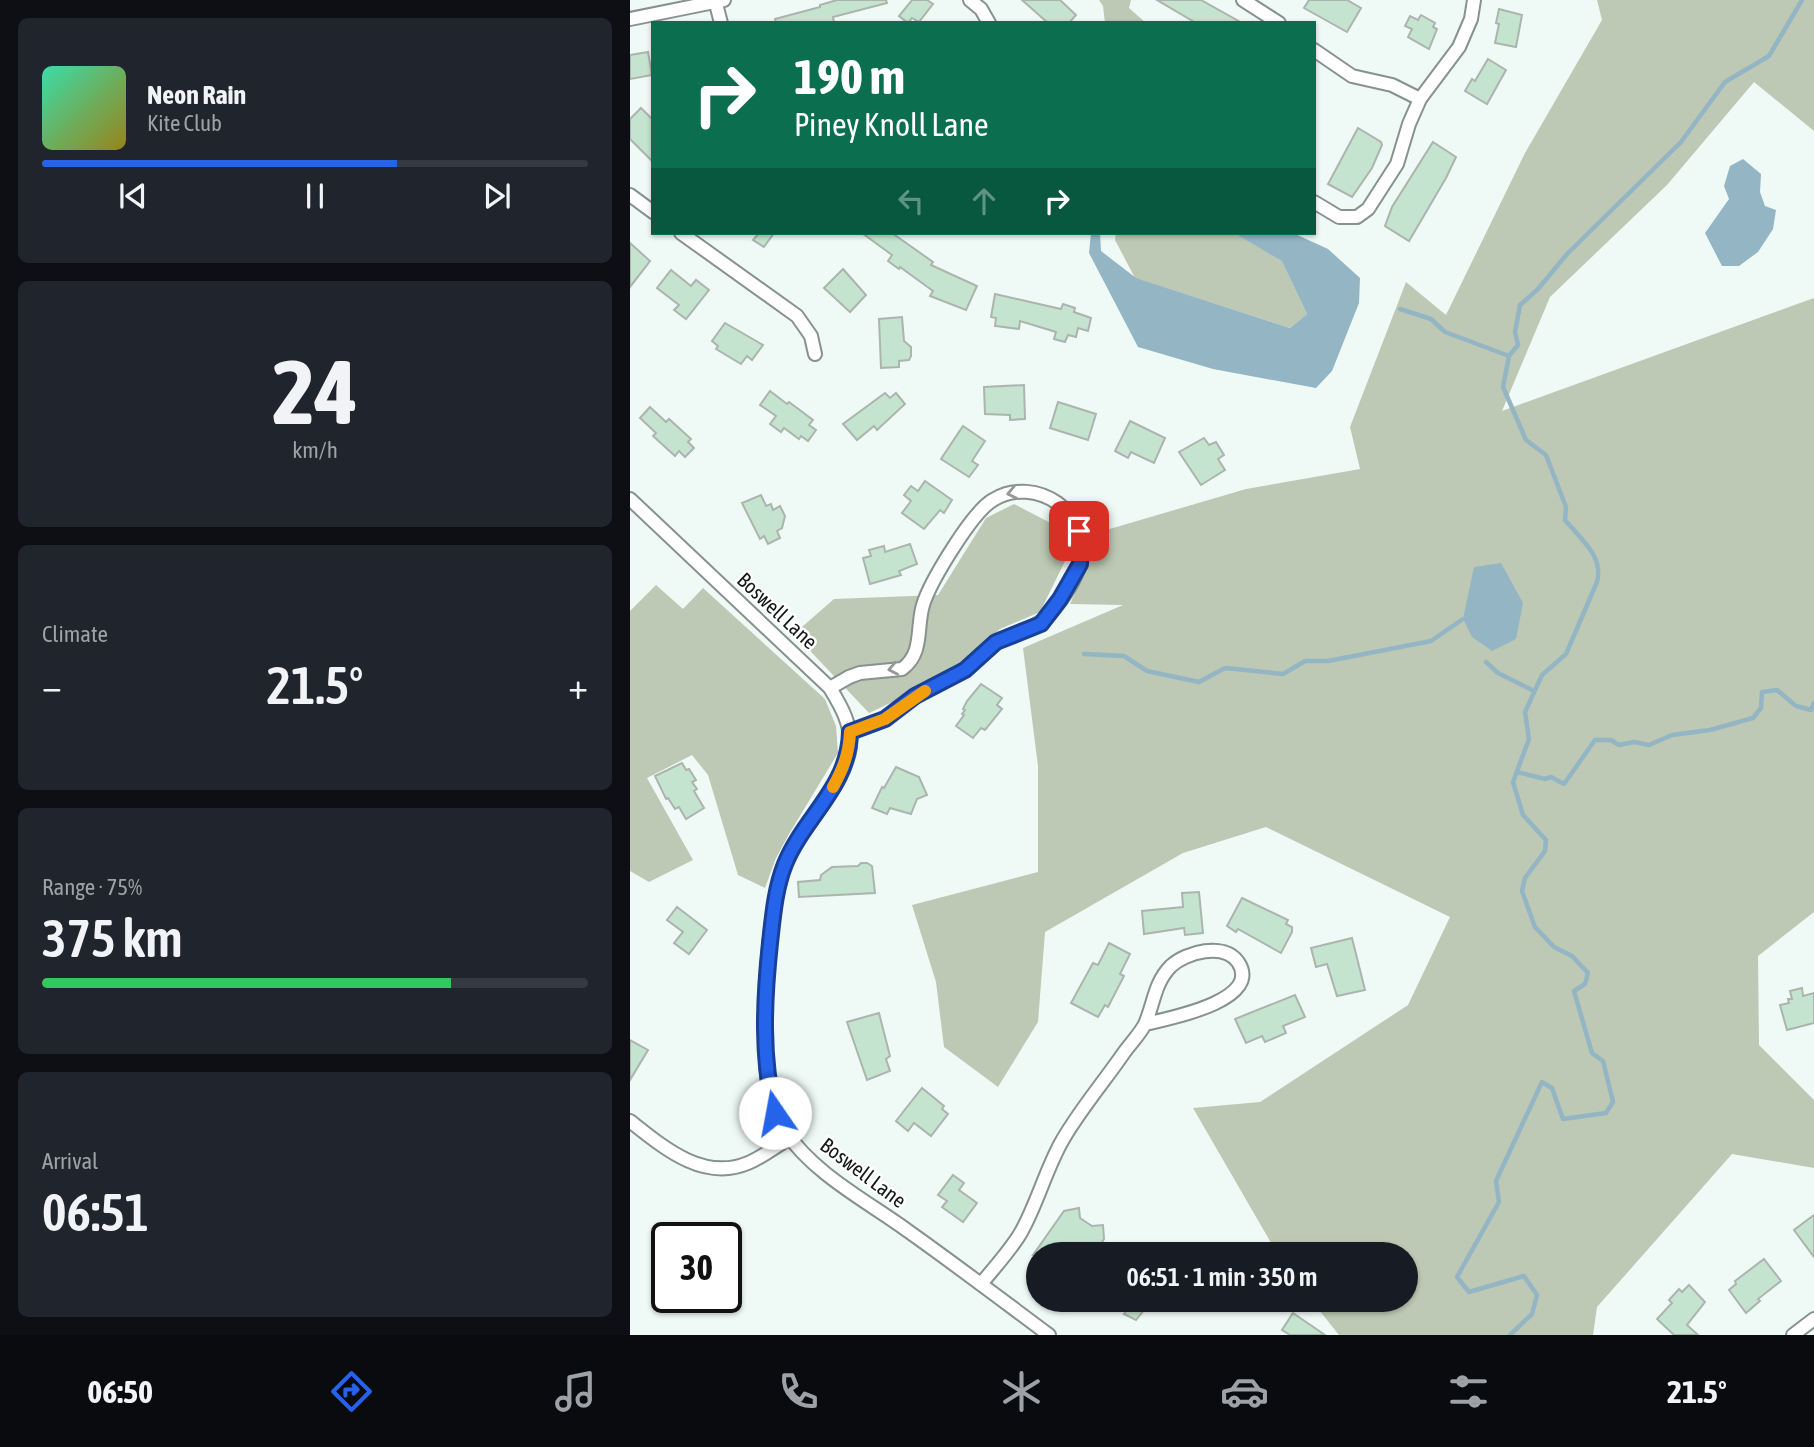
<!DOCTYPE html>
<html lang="en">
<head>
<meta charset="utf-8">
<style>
  :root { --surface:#171b24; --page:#20242c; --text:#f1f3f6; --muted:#9ea1a6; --line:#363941; --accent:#2563eb }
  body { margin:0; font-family:"Asap Condensed",sans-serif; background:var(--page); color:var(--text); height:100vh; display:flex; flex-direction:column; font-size:26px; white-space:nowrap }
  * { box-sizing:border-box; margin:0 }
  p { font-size:23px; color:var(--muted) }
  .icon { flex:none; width:38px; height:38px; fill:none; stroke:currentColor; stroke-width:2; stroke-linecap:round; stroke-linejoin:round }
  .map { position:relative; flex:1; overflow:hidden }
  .side { display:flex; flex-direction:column; gap:18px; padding:18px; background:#0d0f14; width:630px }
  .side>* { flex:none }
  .top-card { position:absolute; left:21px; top:21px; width:665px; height:214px; border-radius:0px; box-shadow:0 2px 5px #0004; background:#0b6e4f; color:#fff; overflow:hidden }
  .speed { position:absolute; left:21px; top:1222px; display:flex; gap:14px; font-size:35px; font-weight:700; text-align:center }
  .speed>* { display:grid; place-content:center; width:91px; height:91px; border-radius:50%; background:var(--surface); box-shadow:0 2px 5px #0004; line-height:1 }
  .speed .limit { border:4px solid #111; border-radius:10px; background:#fff; color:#111 }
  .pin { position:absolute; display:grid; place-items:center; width:60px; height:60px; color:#fff; margin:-30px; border-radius:14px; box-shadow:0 4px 10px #0006 }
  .me { position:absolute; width:77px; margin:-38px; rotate:348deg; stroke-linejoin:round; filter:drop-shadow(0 0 5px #0008) }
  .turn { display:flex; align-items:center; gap:24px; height:147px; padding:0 28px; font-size:32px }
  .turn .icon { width:91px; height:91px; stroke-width:2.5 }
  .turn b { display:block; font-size:49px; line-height:60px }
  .lanes { display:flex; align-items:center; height:66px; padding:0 28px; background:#0003; justify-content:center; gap:35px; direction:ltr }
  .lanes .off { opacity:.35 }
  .big { font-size:52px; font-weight:600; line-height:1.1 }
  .side .card { flex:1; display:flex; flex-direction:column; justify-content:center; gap:10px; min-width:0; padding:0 24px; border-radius:10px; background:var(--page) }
  .side .dial { align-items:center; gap:0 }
  .dial b { font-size:91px; line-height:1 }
  .song { display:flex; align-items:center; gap:21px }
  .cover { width:84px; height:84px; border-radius:10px; background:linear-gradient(135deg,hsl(160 70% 55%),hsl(50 70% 35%)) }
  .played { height:7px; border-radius:4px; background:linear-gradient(90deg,var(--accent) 65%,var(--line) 65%) }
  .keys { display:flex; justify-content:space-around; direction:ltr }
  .heat { display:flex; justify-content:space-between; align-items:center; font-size:38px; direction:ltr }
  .charge { height:10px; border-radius:5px; background:linear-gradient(90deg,#34c759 75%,var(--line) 0) }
  .trip { position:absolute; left:396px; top:1242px; width:392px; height:70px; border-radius:35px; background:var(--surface); box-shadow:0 2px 5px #0004; font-weight:600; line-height:70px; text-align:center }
  .dock { display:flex; height:112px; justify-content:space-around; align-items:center; background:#090b0e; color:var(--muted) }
  .dock .icon { width:49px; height:49px }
  .dock .selected { color:var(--accent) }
  .dock b { font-size:32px; color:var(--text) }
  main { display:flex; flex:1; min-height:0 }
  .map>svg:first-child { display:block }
</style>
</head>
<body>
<main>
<section class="side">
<div class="card">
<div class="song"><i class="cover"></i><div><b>Neon Rain</b><p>Kite Club</p></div></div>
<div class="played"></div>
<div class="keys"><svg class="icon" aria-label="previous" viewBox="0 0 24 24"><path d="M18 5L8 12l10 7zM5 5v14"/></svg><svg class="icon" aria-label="pause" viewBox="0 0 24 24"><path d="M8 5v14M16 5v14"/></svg><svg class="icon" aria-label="next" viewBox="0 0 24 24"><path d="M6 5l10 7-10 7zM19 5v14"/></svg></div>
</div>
<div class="card dial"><b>24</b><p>km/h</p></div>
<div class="card"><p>Climate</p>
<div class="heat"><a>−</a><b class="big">21.5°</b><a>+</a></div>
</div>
<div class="card"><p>Range · 75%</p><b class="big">375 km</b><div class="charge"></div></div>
<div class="card"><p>Arrival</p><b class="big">06:51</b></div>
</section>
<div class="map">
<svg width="1184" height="1335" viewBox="0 0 1184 1335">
  <rect width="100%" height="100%" fill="#effaf7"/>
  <g fill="#bdc9b4">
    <polygon points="469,0 501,0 499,8 516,23 475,23 473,6"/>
    <polygon points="967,0 1184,0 1184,131 1124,82 1037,185 920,297 872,411 1184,298 1184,912 1128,956 1129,1045 1184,1100 1184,1168 1102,1154 967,1307 963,1335 709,1335 681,1300 775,1300 775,1255 648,1255 563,1108 630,1102 778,1005 820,917 636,827 553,853 415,932 408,1022 368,1087 314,1047 306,982 282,905 408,872 408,766 393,648 493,605 440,604 459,562 459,541 466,533 616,489 730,469 720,427 776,282 816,315 895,153 972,20"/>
    <polygon points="486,233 604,233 652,260 677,314 660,328 505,278 485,240"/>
    <polygon points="384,504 438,532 439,553 410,612 370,629 335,661 284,688 271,698 239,713 166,636 165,633 204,599 308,595 356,518"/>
    <polygon points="26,585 53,609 73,588 195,699 206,726 208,753 159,834 146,858 135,888 108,875 78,775 62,755 17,778 63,860 19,882 0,871 0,611"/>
  </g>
  <g fill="#93b5c4">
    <polygon points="1113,159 1131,174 1130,192 1135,206 1146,210 1143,229 1128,252 1109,266 1092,266 1075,233 1099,199 1094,186 1100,166"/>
    <polygon points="461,233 470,233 471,251 506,278 660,328 677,314 652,261 604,233 663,233 698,249 730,278 729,303 702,371 686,388 583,369 508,347 459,253"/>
    <polygon points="871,563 893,603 886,639 862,651 842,637 833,619 844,567"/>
  </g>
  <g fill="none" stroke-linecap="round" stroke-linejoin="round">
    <g stroke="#93b5c4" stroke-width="4.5">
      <polyline points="770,309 801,319 815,332 879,356"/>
      <polyline points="454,654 494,656 517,671 569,682 595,668 653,674 675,661 698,661 801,641 833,619"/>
      <polyline points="856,662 868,673 904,691"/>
      <polyline points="887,772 915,779 921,777 934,784 965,740 981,740 989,745 1004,742 1019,745 1042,735 1080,730 1123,718 1131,708 1132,692 1147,690 1166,706 1181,710 1184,703"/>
      <path d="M880 1335 902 1314 907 1295 894 1276 839 1292 827 1277 869 1202 866 1181 912 1082 922 1088 933 1119 976 1113 983 1102 973 1061 962 1053 944 991 955 984 958 973 942 956 924 947 905 927 892 891 895 878 915 851 916 840 893 815 883 782 899 739 895 712 912 675 936 654 967 582C974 557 951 539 935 520L936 507 916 455 896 440 873 387 879 356 888 345 885 332 890 305 908 289 937 254 1051 142 1095 82 1139 56 1172 0"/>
    </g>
  </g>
  <g fill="#c5e4cf" stroke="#acb4ae" stroke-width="2">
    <polygon points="207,0 256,0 257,3 203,17 204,23 146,23 145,19 190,7 190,5"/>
    <polygon points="282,0 297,0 303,4 289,22 282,18 278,23 269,16"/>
    <polygon points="392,0 430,0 446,15 439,23 418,23"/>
    <polygon points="527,0 571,0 612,23 566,23"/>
    <polygon points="679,0 717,0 731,8 717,32 674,8"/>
    <polygon points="869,9 892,15 886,47 865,43 869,24 866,23"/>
    <polygon points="791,15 805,23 803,27 807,29 799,49 778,37 782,29 775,26 780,16 788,20"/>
    <polygon points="18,52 22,75 0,79 0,55"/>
    <polygon points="858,59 876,70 857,104 835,91 842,79 845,81"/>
    <polygon points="11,108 23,120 23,162 0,139 0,119"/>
    <polygon points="728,128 751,142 752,145 742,168 722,197 698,184"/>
    <polygon points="803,142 826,157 816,178 779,241 755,226 762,207"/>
    <polygon points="129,233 144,233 134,247 123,240"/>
    <polygon points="232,233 262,233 303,262 301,265 347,286 336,310 300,296 303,291 270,267 269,269 258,261 262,255"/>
    <polygon points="0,243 20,261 0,287"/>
    <polygon points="213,269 236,295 220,312 194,288"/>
    <polygon points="41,270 61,286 66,280 79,290 56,319 44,310 49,305 27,288"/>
    <polygon points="365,294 431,309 433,304 445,308 444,312 461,318 458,331 448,328 446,337 438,335 435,342 424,339 426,332 390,321 389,329 365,326 366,318 361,317"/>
    <polygon points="272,317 274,341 281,347 281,356 279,360 269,361 269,367 251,368 249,319"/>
    <polygon points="95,323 133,345 122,360 117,356 111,364 86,349 88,346 82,341"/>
    <polygon points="394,385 395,419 380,420 380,415 355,414 354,387"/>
    <polygon points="140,391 157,404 159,402 183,420 179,425 186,430 178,441 171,436 169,439 154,428 151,432 140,424 146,416 130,405"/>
    <polygon points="255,393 260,398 266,393 275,404 247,430 244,426 227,440 213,424"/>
    <polygon points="428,402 466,414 458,440 420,428"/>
    <polygon points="20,407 36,422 39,419 61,439 58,442 64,448 55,457 49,451 45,456 23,436 26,433 10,418"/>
    <polygon points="500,421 535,438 524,463 501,452 498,458 485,451"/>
    <polygon points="333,426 355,441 342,461 348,465 339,477 311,459"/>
    <polygon points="574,438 579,445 586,442 594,455 588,459 595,470 571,485 549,452"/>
    <polygon points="295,481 322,500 314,513 310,510 294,529 272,513 281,501 274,495 281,486 288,491"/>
    <polygon points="131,495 136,506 141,504 143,510 150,506 155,516 152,528 147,531 150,538 138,544 134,536 130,539 112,503"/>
    <polygon points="280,544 287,564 269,571 271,575 240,584 233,558 241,556 239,550 254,546 255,552"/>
    <polygon points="351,684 372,698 367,705 372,709 355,730 351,728 343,738 326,726 334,715 332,714 335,710 333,709 337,701"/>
    <polygon points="52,763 56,770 59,769 66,780 62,782 67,789 64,791 74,808 56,819 49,807 45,809 38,798 36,799 25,776"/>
    <polygon points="266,767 289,777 297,795 287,799 281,814 260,808 257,814 242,808 252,787 254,788"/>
    <polygon points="231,863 237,863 242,866 245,893 169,897 168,882 190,880 191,875 202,867 228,866"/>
    <polygon points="569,892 573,933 555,935 554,928 514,934 512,911 553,907 552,893"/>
    <polygon points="612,898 658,920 656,924 662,927 662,932 651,953 608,929 606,932 597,926"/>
    <polygon points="47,907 77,930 59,954 44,943 53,932 37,920"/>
    <polygon points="722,938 735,990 707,996 697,964 686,967 681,948"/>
    <polygon points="479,943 500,954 490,974 494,976 478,1007 475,1005 468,1017 441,1003 463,963 468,965"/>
    <polygon points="1172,988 1173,996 1184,993 1184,1023 1157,1030 1150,1005 1159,1003 1158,999 1162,999 1160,991"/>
    <polygon points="665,995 675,1017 653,1026 656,1033 635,1042 632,1036 616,1043 605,1019"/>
    <polygon points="249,1013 260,1056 256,1059 260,1071 237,1080 217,1022"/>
    <polygon points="0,1040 18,1050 0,1080"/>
    <polygon points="292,1088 314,1106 312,1109 318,1114 301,1136 284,1123 278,1131 266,1121"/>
    <polygon points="323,1175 334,1183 329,1190 347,1203 333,1222 312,1207 317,1201 308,1195"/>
    <polygon points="449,1208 450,1218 462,1226 473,1225 474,1239 464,1255 436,1255 427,1248 423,1255 403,1255 434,1211"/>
    <polygon points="1184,1215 1184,1257 1164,1230"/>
    <polygon points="1134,1259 1151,1281 1128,1299 1130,1301 1116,1313 1099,1290 1106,1284 1105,1281"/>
    <polygon points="1059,1285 1075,1302 1057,1325 1068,1335 1044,1335 1027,1319 1042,1303 1039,1300 1049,1289 1052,1292"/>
    <polygon points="503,1300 522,1300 506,1320 494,1314"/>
    <polygon points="663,1313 695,1335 660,1335 652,1330"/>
  </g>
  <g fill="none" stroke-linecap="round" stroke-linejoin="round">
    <defs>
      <g id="minor">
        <polyline points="85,0 91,23"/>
        <polyline points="340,0 351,9 359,23"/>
        <polyline points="613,0 649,23"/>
        <polyline points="0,19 94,0"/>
        <polyline points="684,50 722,76 762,85 790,99"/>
        <polyline points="0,195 23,212"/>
        <polyline points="684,202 709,217 727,217 738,209 767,164 779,124 790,99 829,47 841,19 844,0"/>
        <polyline points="51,233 167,316 181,336 185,354"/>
        <path d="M0 499 200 688C211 706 222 725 220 747 214 788 173 824 156 862 136 906 126 1068 145 1113 147 1119 152 1126 155 1131 185 1175 237 1201 278 1231 326 1265 372 1300 419 1335"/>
        <path d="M200 688 219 677 230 673 272 669C294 653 286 628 293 605 300 582 342 512 363 500 405 474 464 513 450 564 445 581 431 601 420 614 407 629 386 631 369 641 355 649 345 662 332 671 317 681 300 687 285 697 274 703 266 713 255 719 244 725 231 728 220 732"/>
        <path d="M0 1121C33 1147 73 1182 118 1163 133 1157 146 1146 160 1138"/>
        <path d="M351 1284C364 1268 379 1252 390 1234 407 1205 415 1171 432 1141 449 1111 473 1083 493 1054 500 1044 510 1034 515 1024 524 1004 524 983 541 966 556 952 594 942 608 962 634 1001 536 1019 515 1024"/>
        <polyline points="1163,1335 1184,1319"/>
      </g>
    </defs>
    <use href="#minor" stroke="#87918e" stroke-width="16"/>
    <use href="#minor" stroke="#fff" stroke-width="12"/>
  </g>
  <defs><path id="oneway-chevron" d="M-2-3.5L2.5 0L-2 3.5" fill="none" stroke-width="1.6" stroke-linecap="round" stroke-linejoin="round" transform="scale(1.75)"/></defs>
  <g stroke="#959797">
    <use href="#oneway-chevron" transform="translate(382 493) rotate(168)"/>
    <use href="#oneway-chevron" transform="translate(263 669) rotate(169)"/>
  </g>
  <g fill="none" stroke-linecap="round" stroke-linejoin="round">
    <defs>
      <path id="route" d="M145 1113C131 1058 134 999 140 943 143 916 145 889 155 864 174 817 219 787 220 732L255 719 285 696 335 670 366 642 411 624 430 599 450 564 451 548 449 531"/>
    </defs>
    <use href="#route" stroke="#184099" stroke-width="18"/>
    <use href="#route" stroke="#2563eb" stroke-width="12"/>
    <path stroke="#f59e0b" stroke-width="12" d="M203 787C213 769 219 754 220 732L255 719 295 691"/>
  </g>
  <g text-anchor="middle" stroke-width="5" stroke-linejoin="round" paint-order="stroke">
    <g font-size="21" fill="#141818" stroke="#fff">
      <text transform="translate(147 611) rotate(43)" y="7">Boswell Lane</text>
      <text transform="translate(233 1173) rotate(37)" y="7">Boswell Lane</text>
    </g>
  </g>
</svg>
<div class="speed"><div class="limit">30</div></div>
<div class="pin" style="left:449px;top:531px;background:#d93025"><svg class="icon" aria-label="arrive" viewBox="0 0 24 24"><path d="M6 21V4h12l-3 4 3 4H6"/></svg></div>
<svg class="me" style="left:145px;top:1113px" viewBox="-20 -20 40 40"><circle r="19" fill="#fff"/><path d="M0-13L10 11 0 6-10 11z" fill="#2563eb"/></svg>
<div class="trip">06:51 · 1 min · 350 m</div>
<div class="top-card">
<div class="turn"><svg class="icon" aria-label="right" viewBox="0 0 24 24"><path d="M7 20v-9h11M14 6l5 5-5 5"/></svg><div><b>190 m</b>Piney Knoll Lane</div></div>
<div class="lanes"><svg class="icon off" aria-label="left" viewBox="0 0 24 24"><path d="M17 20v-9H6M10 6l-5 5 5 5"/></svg><svg class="icon off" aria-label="ahead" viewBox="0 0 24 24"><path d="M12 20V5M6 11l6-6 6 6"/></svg><svg class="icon" aria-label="right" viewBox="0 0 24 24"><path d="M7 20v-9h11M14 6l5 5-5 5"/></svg></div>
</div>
</div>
</main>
<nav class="dock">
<b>06:50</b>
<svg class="icon selected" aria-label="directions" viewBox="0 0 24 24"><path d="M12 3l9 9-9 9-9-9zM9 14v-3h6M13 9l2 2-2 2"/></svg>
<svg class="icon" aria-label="music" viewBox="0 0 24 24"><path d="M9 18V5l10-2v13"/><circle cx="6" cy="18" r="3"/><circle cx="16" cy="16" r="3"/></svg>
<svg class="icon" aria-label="phone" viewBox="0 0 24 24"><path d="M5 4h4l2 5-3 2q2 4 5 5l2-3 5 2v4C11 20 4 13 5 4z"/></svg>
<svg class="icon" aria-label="climate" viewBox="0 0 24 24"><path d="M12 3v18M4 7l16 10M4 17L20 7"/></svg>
<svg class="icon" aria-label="car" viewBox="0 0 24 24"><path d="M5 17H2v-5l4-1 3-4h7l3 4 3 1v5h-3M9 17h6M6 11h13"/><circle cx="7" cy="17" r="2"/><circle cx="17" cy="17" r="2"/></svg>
<svg class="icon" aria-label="filters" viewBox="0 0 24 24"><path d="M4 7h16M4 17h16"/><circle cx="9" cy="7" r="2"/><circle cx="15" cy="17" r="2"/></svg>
<b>21.5°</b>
</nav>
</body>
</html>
